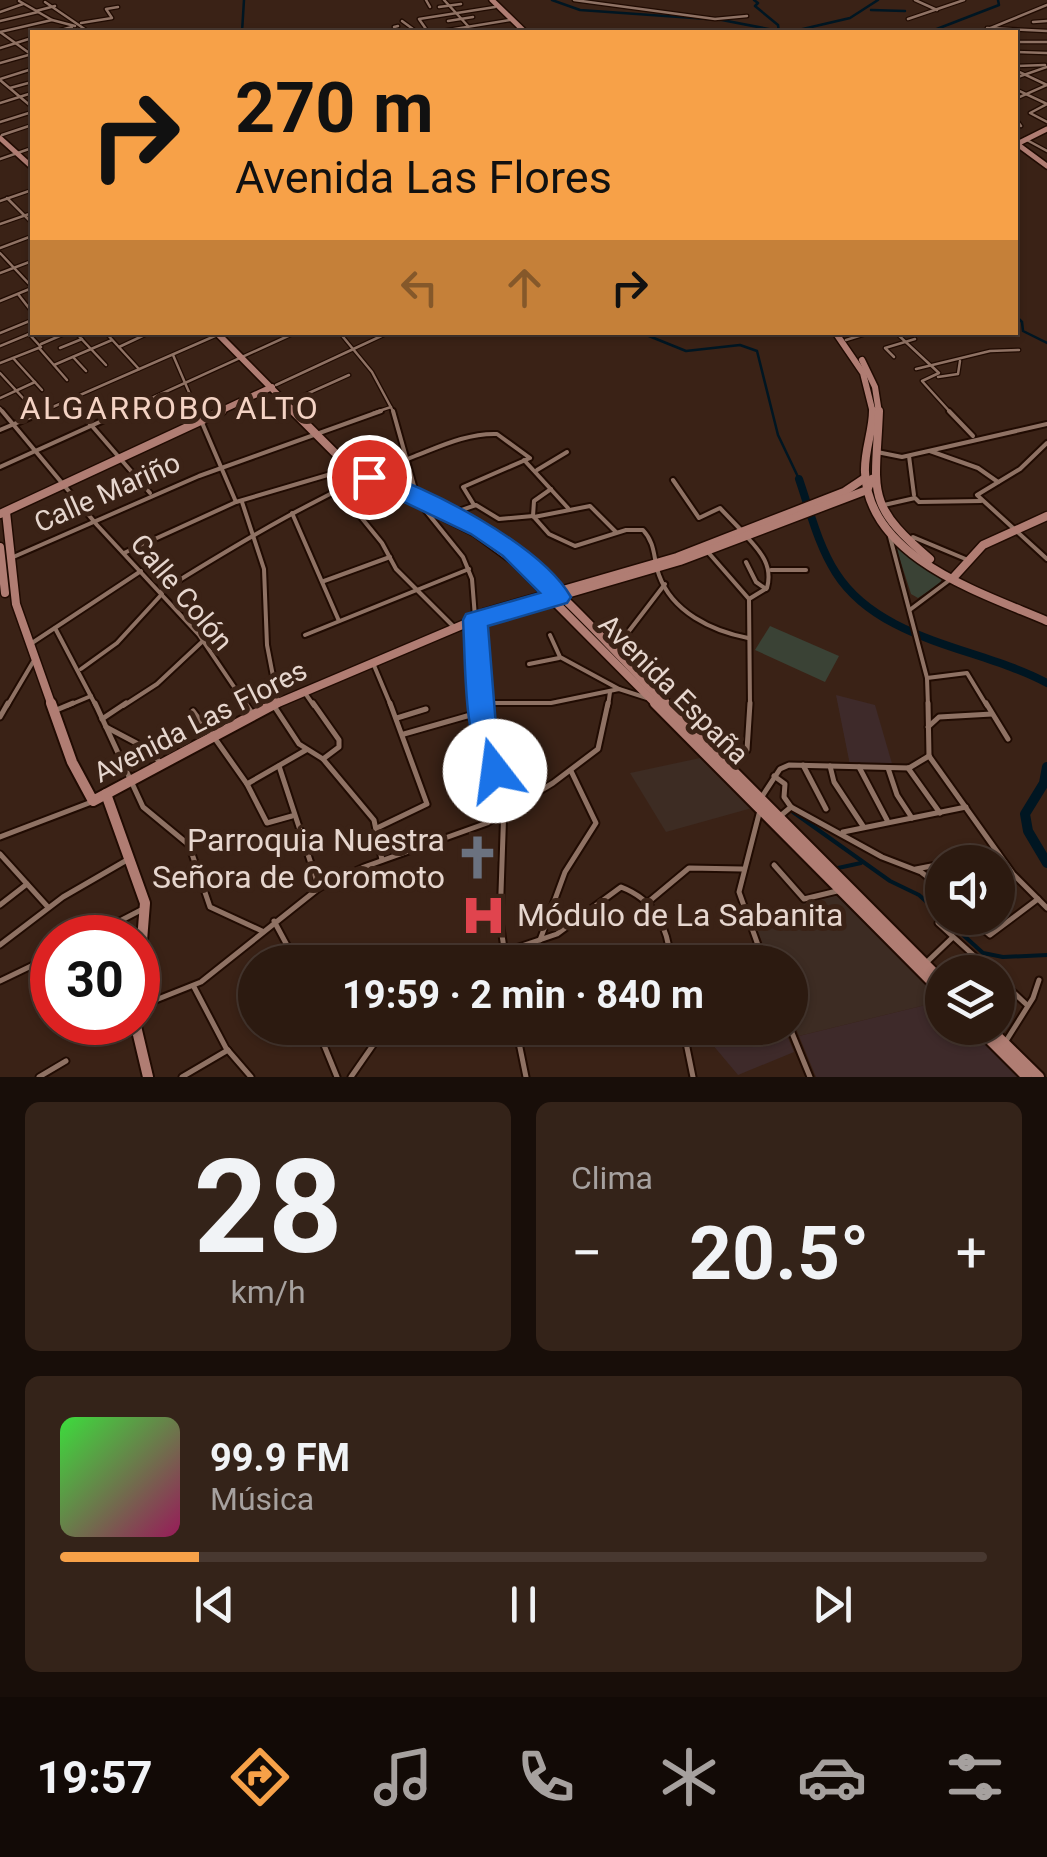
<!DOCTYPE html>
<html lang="es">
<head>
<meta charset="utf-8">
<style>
  :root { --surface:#2c1a10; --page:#342319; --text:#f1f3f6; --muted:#a6a19f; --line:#483830; --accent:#f7a148 }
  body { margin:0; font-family:Roboto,sans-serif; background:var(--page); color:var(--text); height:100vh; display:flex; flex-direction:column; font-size:38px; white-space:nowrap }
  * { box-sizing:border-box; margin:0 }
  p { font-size:32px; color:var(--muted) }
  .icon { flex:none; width:55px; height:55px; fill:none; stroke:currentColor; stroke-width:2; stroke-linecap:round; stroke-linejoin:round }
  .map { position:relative; height:1077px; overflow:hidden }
  .details { display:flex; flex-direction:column; gap:25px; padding:25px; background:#180e09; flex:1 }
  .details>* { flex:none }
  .hud { position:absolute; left:30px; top:30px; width:988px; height:305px; border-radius:0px; box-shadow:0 2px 8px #0004,0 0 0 2px var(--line); background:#f7a148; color:#111; overflow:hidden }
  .controls { position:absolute; left:925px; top:845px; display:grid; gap:20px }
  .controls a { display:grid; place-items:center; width:90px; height:90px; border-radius:50%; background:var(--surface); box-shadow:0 2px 8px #0004,0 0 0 2px var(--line); font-size:50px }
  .speed { position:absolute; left:30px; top:915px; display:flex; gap:20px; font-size:50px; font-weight:700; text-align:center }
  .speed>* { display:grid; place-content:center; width:130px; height:130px; border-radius:50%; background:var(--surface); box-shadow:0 2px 8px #0004,0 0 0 2px var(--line); line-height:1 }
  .speed .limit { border:15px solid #d22; background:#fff; color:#111 }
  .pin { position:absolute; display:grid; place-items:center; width:85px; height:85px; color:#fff; margin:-42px; border:5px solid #fff; border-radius:50%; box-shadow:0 2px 10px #0007 }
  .me { position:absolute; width:110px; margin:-55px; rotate:345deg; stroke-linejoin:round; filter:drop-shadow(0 0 8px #0008) }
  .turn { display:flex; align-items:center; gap:35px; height:210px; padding:0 40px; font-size:45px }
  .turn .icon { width:130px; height:130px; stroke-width:2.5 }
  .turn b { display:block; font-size:70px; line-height:85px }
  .lanes { display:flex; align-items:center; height:95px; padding:0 40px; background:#0003; justify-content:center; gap:50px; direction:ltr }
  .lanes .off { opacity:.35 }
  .big { font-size:75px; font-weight:700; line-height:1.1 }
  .details .tile { flex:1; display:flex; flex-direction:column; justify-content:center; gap:15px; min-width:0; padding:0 35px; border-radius:15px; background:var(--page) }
  .details .dial { align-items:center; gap:0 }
  .dial b { font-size:130px; line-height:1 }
  .song { display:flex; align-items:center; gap:30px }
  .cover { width:120px; height:120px; border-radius:15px; background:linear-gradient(135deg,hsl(120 70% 55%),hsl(330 70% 35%)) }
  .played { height:10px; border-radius:5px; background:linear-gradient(90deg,var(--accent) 15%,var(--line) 15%) }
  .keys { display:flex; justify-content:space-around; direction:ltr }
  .heat { display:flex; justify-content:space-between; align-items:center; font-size:55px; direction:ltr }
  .details .tiles { flex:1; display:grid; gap:25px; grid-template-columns:1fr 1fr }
  .tile:last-child { grid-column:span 2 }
  .trip { position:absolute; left:238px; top:945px; width:570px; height:100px; border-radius:50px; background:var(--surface); box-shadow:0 2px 8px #0004,0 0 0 2px var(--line); font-weight:700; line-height:100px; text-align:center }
  .dock { display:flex; height:160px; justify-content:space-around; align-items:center; background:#120a06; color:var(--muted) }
  .dock .icon { width:70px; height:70px }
  .dock .on { color:var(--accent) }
  .dock b { font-size:45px; color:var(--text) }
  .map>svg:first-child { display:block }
</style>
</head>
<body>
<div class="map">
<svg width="1047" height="1077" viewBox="0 0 1047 1077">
  <rect width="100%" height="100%" fill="#3a2216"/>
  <g fill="#3d2c23">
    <polygon points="700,758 752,808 666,832 630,773"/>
    <polygon points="838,895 942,999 942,1001 799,1036 790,1013 790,962 770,962 752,917"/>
  </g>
  <g fill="#3e2a2a">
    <polygon points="836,695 875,705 893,767 850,765"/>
    <polygon points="942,1001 942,1028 970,1028 1018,1077 816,1077 799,1036"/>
    <polygon points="722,1028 784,1028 794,1052 738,1075 712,1044 717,1042"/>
  </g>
  <g fill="#3a4235">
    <polygon points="895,544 942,577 940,584 918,598 911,594"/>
    <polygon points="770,626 839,656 825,682 755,650"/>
  </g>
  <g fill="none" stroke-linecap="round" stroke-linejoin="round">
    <g stroke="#001622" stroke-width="2.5">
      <polyline points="552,0 580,10 722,20 779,31"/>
      <polyline points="754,0 758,3 755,6 778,25 779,32"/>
      <polyline points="871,10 905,11"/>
      <polyline points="242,32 244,0"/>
      <polyline points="790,32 850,18 878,0"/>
      <polyline points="929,32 999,5 998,0"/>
      <polyline points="1015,315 1022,322 1023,331 1047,343"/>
      <polyline points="639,332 686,351 740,345 757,351 778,435 799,479"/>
    </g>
    <g stroke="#001622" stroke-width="4">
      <polyline points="793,812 890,881 919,895 983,953 1003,957 1047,955"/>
      <polyline points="838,868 861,863"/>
    </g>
    <path stroke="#001622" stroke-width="8" d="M799 479C810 511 818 545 836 573 880 642 980 647 1047 683"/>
    <polyline stroke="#001622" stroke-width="10" points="1047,767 1044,783 1025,814 1028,831 1047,863"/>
    <defs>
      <g id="street-far2">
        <polyline points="426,0 430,7"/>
        <polyline points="444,0 468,26"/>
        <polyline points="574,0 715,19 747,16"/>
        <polyline points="915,0 937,10"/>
        <polyline points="19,1 52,20 75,26"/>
        <polyline points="45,2 89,32"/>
        <polyline points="439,7 461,4"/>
        <polyline points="36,11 55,6"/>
        <polyline points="0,12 23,4"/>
        <polyline points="908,19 964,0"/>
        <polyline points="0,21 38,12"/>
        <polyline points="402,21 417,32"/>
        <polyline points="448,21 473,17"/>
        <polyline points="1033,22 1047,21"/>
        <polyline points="81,23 112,18 106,9 118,7"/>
        <polyline points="398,26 394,27 398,32"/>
        <polyline points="987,28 1047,31"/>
        <polyline points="426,29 419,19 495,7"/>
        <polyline points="0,32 52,20"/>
        <polyline points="0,32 32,55"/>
        <polyline points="53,32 72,27"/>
        <polyline points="436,32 510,20"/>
        <polyline points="981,32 1047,5"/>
        <polyline points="1015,42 1047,42"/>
        <polyline points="0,48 32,38"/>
        <polyline points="1015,52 1047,53"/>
        <polyline points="0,63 32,54"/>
        <polyline points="1015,66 1045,65"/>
        <polyline points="1015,70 1047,85"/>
        <polyline points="1015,78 1047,67"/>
        <polyline points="0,79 32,69"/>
        <polyline points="0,80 32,107"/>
        <polyline points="10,88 32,82"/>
        <polyline points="1015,89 1047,104"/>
        <polyline points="1015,99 1047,85"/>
        <polyline points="0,103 32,93"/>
        <polyline points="1047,104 1030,113 1047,122"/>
        <polyline points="1015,118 1021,126"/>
        <polyline points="0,122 32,112"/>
        <polyline points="2,135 32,125"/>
        <polyline points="1025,139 1047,151"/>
        <polyline points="0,159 32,148"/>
        <polyline points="7,198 32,223"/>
        <polyline points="0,201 32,190"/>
        <polyline points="0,224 32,213"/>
        <polyline points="0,248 32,236"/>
        <polyline points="0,253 32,287"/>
        <polyline points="0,273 32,261"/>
        <polyline points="18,294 32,312"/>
        <polyline points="0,301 32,288"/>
        <polyline points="75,332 106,365"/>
        <polyline points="105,332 139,369"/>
        <polyline points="339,332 372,372 394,413"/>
        <polyline points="895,332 939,373 922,381 951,413"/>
        <polyline points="0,333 32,320"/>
        <polyline points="846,340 872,332"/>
        <polyline points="41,344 69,332"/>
        <polyline points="0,346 34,332"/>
        <polyline points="119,347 151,332"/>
        <polyline points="39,348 67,380"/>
        <polyline points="60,348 82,339"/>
        <polyline points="173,355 198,413"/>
        <polyline points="73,357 86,371"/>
        <polyline points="894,357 885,348 915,339"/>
        <polyline points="13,358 42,390"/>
        <polyline points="0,363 41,347 29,334"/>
        <polyline points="54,365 112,340"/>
        <polyline points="916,369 990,351 1019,350"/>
        <polyline points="0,373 24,399"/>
        <polyline points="938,377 958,374 960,361"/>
        <polyline points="276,385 390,332"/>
        <polyline points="0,398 35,382"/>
        <polyline points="70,400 81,413"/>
        <polyline points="291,401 349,375"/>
        <polyline points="0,408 4,413"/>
        <polyline points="39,413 224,332"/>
        <polyline points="119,413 297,332"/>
        <polyline points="373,413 391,407"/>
      </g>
      <g id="street-far1">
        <polyline points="2,411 97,525 199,635 247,706"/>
        <polyline points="79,411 150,493"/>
        <polyline points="197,411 236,502"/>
        <polyline points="393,411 418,500"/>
        <polyline points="949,411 973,436"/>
        <polyline points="0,430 45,411"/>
        <polyline points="1047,443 1020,469 977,495 1047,559"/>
        <polyline points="930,451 978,468 998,482"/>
        <polyline points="877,452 902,457 1047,424"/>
        <polyline points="909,456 914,495"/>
        <polyline points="524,460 568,508"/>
        <polyline points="0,467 124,411"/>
        <polyline points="537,470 567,452"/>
        <polyline points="673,480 699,518 720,508 741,530"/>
        <polyline points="338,489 382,543 396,569 453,626"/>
        <path d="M551 489 534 501 533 516 549 534 575 546 626 530H643C656 544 653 558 659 575 672 612 712 631 748 638"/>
        <polyline points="242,502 264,569 267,645 278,702"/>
        <polyline points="884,505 915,498 919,502 981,501"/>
        <polyline points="426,511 463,557 472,579 482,706"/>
        <polyline points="292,513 339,621"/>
        <polyline points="450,514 476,505 499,519 533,516"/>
        <polyline points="534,517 590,506 616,532"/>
        <path d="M747 537C761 552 773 566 767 588L749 599"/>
        <polyline points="890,537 927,678 928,706"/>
        <polyline points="913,543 913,537 968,560"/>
        <polyline points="707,551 749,599"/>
        <polyline points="124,553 236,502 348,469"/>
        <polyline points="11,558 199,476 381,411"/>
        <polyline points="746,562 756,582 766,589"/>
        <polyline points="771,570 806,570"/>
        <polyline points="324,581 390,557"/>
        <path d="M160 592C242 541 325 491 415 456 441 446 468 433 497 434L530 458 463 487 474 505"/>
        <polyline points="749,599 750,706"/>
        <polyline points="911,609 951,579"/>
        <polyline points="55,628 96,706"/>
        <polyline points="305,635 469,569"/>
        <polyline points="550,635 560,657 619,689"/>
        <polyline points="32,643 141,571"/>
        <polyline points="616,648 665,584"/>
        <polyline points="373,663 391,706"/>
        <polyline points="529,664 559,658"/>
        <polyline points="81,669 117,643 162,594"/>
        <polyline points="927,678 967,673 987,706"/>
        <polyline points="305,693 314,706"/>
        <polyline points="480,703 551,703 619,689 647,698"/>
        <polyline points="7,706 33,662"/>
        <polyline points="67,706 91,696"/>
        <polyline points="123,706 157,684 204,640"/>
        <polyline points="608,706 610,692"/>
      </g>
      <g id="street">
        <polyline points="95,703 143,807 189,845 210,907 262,931"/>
        <polyline points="245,703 252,713"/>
        <polyline points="313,703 339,740 339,747 323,759"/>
        <polyline points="481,703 483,725 504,805 500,921 506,962"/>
        <polyline points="928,703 929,756"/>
        <polyline points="986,703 1008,739"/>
        <polyline points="274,706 299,744 323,759 374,820 382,860"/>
        <polyline points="54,711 73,703"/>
        <polyline points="193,711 211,735"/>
        <polyline points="0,717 8,703"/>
        <polyline points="397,718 426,709"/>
        <polyline points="102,719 126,703"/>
        <polyline points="106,727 142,746 160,762"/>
        <polyline points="928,727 939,717 992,714"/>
        <polyline points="404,734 481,712"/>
        <polyline points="216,740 247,784 267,823 292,816"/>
        <polyline points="929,756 1013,874 1047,908"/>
        <polyline points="726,759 747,750 750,703"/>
        <polyline points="803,765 826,809"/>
        <polyline points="279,766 319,888"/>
        <polyline points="830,766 834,782 863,826"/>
        <polyline points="859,767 887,820"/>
        <polyline points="888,768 897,795 912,818"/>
        <polyline points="908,768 940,813"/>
        <polyline points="774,776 785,784 784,797 791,807 779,817"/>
        <polyline points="247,784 306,750"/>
        <polyline points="763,795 780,769 789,765 909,768 929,756"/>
        <polyline points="791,807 882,857 921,872 942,888"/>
        <polyline points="759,814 739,892 764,962"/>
        <polyline points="377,828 427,804 390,703"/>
        <polyline points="843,832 966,807"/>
        <polyline points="0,837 89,803"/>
        <polyline points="0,854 47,906"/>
        <polyline points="774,865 804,899 837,891"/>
        <polyline points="916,869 998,853"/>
        <polyline points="647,903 689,868 742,869"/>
        <polyline points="0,905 27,884"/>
        <polyline points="970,918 990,935 1038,899"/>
        <polyline points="274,921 296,962"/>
        <polyline points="938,923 992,972"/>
        <polyline points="87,938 141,910"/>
        <polyline points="540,940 565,872 596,823 571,771"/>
        <polyline points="0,945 63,897 127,860"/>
        <polyline points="928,961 953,937"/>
        <path d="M475 962 557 934 621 887C655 900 668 927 671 962"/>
        <polyline points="998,978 1027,1005"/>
        <polyline points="0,981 52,956"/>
        <polyline points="194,987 226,1048 251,1077"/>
        <polyline points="138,1007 201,982 319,888 364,867 487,823 553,783 598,749 608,703"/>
        <polyline points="317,1028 337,1077"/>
        <polyline points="516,1028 526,1077"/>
        <polyline points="683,1028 693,1077"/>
        <polyline points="790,1028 810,1077"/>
        <polyline points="634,1034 651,1028"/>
        <polyline points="1006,1041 1033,998 1039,980"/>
        <polyline points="39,1077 66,1061"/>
        <polyline points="182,1077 228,1050"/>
        <polyline points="351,1077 385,1028"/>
      </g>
      <g id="secondary-far3">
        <polyline points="492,0 525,32"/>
        <polyline points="1047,129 1017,144 1047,166"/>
        <polyline points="0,138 32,167"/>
      </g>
      <g id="secondary-far2">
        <polyline points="216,332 296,413"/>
        <polyline points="835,332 863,373 873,413"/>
        <polyline points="862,360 875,387 879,413"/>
        <polyline points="216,413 272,387"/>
      </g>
      <g id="secondary-far1">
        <polyline points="293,411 354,472 475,532 513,560 658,706"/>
        <path d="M873 411C873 431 864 451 865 472 868 558 982 593 1047 621"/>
        <path d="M879 411C876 490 863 503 930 559"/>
        <polyline points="6,512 16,604 52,706"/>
        <polyline points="0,514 222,411"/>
        <path d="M463 520C542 564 604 642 668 706"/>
        <polyline points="0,547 5,593"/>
        <polyline points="953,578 983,545 1047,516"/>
        <polyline points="476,619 484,613 677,557 844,492 865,478"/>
        <polyline points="271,706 467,623 680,561 867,490 872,479"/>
      </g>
      <g id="secondary">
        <polyline points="51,703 72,762 93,801 276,703"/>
        <polyline points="655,703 942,992"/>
        <polyline points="665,703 942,981"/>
        <polyline points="106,794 145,903 138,991"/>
        <polyline points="135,1022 148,1077"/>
        <polyline points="978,1028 1027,1077"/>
        <polyline points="989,1028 1039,1077"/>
      </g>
    </defs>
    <use href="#street-far2" stroke="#200b02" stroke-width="5"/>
    <use href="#street-far1" stroke="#200b02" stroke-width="8"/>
    <use href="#street" stroke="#200b02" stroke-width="9"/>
    <use href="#secondary-far3" stroke="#200b02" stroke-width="8"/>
    <use href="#secondary-far2" stroke="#200b02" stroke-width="9"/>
    <use href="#secondary-far1" stroke="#200b02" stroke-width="11"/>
    <use href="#secondary" stroke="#200b02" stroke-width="14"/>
    <use href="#street-far2" stroke="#8f7264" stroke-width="2.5"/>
    <use href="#street-far1" stroke="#8f7264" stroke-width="4"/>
    <use href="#street" stroke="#8f7264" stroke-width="5"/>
    <use href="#secondary-far3" stroke="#b07d73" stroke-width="5"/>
    <use href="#secondary-far2" stroke="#b07d73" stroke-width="6"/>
    <use href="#secondary-far1" stroke="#b07d73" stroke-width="8"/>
    <use href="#secondary" stroke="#b07d73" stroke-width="10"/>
  </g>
  <path fill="#1a73e8" stroke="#114b97" stroke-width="2.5" d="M369 469C427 486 540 544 571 597L567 603 488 626 496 726 509 771 505 779 495 783 486 779C463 732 466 672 463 620L466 614 540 593 503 556 471 534 362 482 358 477 362 472Z"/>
  <defs>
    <symbol id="church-bare" viewBox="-9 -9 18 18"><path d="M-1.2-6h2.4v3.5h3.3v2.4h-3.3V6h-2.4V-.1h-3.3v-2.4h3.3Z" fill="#6b7280" stroke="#3a2216" stroke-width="2.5" paint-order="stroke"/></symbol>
    <symbol id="hospital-bare" viewBox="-9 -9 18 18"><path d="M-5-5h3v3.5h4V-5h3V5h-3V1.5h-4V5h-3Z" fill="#e0444e" stroke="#3a2216" stroke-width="2.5" paint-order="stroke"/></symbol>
  </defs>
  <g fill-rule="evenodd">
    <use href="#church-bare" x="446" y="826" width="63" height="63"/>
    <use href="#hospital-bare" x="452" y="884" width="63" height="63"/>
  </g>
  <g text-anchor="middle" stroke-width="10" stroke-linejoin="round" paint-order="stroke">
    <g font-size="28" fill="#e6d6ce" stroke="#3a2216">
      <text transform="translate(107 492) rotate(-24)" y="10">Calle Mariño</text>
      <text transform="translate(182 592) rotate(50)" y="10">Calle Colón</text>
      <text transform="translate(674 689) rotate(45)" y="10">Avenida España</text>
      <text transform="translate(200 721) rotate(-27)" y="10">Avenida Las Flores</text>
    </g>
    <g font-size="32" letter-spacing="2.5" fill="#f4d3c4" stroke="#3a2216">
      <text x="170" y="419">ALGARROBO ALTO</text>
    </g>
    <g font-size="32" fill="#e6d6ce" stroke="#3a2216" text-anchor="end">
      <text x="445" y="851">Parroquia Nuestra<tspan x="445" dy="37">Señora de Coromoto</tspan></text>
      <text x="517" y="926" text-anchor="start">Módulo de La Sabanita</text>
    </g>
  </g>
</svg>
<div class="controls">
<a><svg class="icon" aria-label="sound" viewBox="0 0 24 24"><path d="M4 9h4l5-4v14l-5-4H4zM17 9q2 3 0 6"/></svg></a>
<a><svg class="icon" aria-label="layers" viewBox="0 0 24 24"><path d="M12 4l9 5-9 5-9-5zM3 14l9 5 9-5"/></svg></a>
</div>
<div class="speed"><div class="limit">30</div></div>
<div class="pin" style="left:369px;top:477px;background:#d93025"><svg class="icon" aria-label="arrive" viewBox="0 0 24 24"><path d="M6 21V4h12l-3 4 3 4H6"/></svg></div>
<svg class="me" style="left:495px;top:771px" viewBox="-20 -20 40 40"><circle r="19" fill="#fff"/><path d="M0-13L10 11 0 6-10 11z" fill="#1a73e8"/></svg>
<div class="trip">19:59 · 2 min · 840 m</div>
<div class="hud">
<div class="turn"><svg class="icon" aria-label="right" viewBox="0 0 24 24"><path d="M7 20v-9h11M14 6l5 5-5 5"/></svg><div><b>270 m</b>Avenida Las Flores</div></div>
<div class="lanes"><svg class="icon off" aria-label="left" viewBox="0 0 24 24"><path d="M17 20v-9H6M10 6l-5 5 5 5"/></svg><svg class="icon off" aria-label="ahead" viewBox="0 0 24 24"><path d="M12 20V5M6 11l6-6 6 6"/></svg><svg class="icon" aria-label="right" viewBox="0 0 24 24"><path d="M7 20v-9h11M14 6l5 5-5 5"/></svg></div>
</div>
</div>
<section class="details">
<div class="tiles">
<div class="tile dial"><b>28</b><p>km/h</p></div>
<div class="tile"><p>Clima</p>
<div class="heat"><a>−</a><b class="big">20.5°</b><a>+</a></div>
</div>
<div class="tile">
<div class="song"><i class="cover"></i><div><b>99.9 FM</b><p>Música</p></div></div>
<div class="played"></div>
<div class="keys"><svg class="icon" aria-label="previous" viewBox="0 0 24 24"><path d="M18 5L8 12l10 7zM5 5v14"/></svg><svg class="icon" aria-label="pause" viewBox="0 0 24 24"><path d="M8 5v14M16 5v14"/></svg><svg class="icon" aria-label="next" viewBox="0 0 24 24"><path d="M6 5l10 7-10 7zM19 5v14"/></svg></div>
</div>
</div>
</section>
<nav class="dock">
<b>19:57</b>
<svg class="icon on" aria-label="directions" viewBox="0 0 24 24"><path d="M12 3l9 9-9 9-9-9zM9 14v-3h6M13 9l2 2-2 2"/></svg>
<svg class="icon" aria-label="music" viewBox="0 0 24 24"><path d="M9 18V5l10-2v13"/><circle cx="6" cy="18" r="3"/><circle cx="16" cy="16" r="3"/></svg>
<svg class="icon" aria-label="phone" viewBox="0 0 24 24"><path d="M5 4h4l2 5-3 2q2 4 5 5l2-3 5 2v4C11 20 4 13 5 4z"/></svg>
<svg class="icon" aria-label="climate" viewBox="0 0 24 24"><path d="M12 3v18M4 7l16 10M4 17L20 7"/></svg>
<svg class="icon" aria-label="car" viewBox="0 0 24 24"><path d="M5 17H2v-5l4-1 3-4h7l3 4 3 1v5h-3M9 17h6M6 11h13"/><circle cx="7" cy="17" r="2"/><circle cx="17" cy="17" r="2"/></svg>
<svg class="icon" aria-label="filters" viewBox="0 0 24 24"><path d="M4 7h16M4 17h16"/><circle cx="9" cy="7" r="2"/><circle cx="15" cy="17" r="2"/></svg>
</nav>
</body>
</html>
